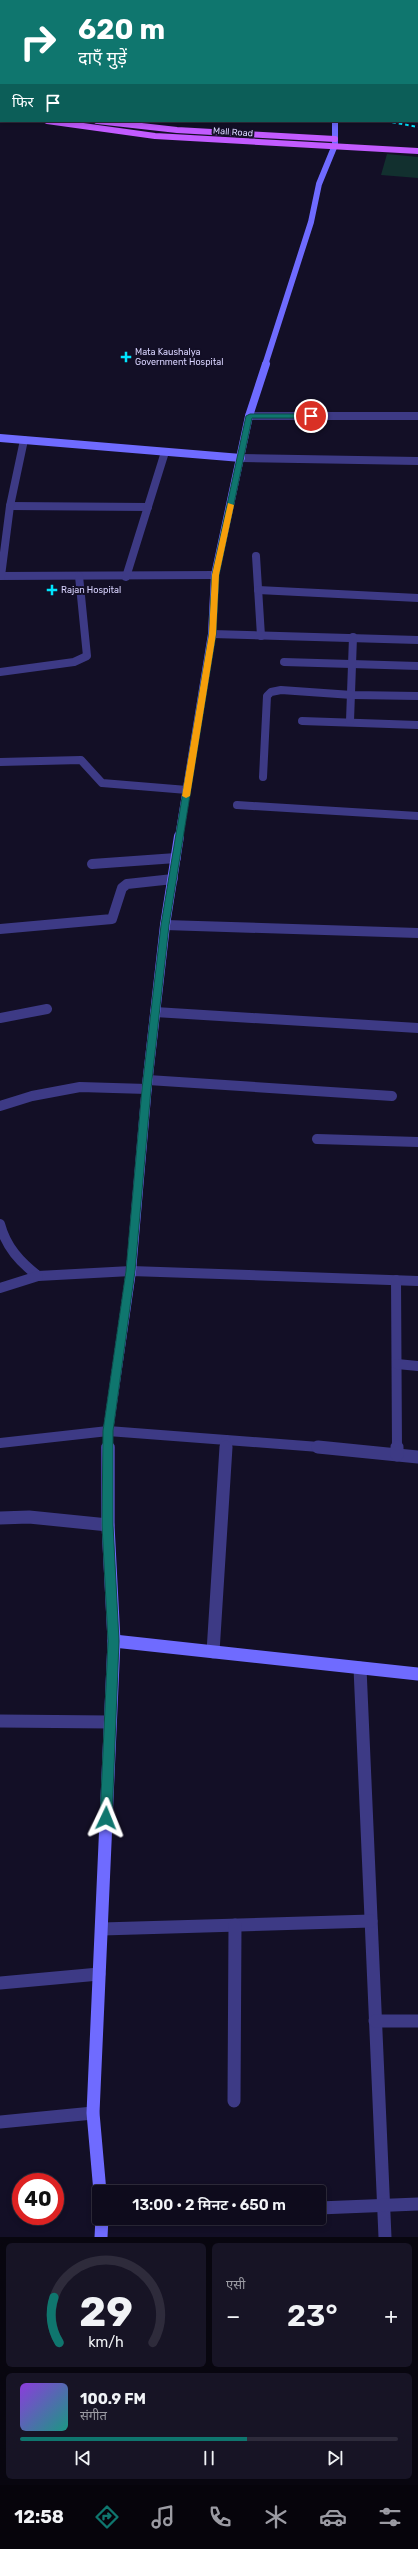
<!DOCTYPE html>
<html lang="hi">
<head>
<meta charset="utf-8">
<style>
  :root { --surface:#0e0b1c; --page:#171425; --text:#f1f3f6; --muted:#9b9ba3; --line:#2e2b3b; --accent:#0f766e }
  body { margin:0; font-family:Rubik,"Noto Sans Devanagari",sans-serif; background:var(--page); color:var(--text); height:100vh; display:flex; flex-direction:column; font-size:15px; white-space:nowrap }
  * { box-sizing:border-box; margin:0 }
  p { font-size:13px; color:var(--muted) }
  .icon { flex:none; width:22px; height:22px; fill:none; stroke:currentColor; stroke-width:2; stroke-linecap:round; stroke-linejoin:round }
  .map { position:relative; height:2237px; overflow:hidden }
  .details { display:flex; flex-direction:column; gap:6px; padding:6px; background:#08060f; flex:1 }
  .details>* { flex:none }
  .guide { position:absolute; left:0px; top:0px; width:418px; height:122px; box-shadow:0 2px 6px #0003,0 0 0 1px var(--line); background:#0f766e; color:#fff; overflow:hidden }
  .speed { position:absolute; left:12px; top:2173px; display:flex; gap:8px; font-size:20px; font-weight:700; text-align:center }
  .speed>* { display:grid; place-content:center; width:52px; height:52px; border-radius:50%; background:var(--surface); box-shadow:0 2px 6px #0003,0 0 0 1px var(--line); line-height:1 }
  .speed .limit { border:6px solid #d22; background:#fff; color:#111 }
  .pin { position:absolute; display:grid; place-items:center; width:34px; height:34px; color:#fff; margin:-17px; border:2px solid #fff; border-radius:50%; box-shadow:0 1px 4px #0007 }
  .me { position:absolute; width:44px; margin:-22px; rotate:2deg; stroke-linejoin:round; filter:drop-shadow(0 0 3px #0008) }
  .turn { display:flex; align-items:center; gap:14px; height:84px; padding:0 12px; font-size:18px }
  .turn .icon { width:52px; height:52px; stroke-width:2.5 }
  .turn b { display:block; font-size:28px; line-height:34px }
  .then { display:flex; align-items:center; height:38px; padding:0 12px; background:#0003; gap:8px; font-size:15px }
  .big { font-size:30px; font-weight:600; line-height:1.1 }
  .details .tile { flex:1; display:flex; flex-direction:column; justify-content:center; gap:6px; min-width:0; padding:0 14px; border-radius:6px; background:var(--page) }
  .details .dial { align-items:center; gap:0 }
  .dial svg { height:104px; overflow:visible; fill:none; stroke:var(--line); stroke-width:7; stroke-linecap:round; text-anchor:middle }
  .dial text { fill:var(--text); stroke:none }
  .song { display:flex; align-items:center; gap:12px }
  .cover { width:48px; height:48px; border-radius:6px; background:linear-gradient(135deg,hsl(270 70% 55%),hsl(170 70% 35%)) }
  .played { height:4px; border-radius:2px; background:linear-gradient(90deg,var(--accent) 60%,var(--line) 60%) }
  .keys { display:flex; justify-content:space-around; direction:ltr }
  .heat { display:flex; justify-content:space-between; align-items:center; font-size:22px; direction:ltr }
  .details .tiles { flex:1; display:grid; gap:6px; grid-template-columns:1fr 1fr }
  .tile:last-child { grid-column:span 2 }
  .trip { position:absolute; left:92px; top:2185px; width:234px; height:40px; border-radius:4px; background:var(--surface); box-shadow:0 2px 6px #0003,0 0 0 1px var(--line); font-weight:600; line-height:40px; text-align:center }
  .tab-bar { display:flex; height:64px; justify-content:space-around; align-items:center; background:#06040b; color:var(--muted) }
  .tab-bar .icon { width:28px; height:28px }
  .tab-bar .current { color:var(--accent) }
  .tab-bar b { font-size:18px; color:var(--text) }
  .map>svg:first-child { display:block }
</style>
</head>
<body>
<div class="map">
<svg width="418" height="2237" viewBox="0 0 418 2237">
  <rect width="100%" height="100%" fill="#130f26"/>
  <polygon fill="#12302f" points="387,154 418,157 418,178 381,175"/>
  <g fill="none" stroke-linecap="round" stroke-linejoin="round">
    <g stroke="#3d3a85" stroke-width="8">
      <polyline points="249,416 418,416"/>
      <polyline points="241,458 418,461"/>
      <polyline points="10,506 148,507"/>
      <polyline points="256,556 261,636"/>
      <polyline points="0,576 215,575"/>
      <polyline points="1,576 10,506 24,440"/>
      <polyline points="126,577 165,452"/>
      <polyline points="258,590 418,598"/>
      <polyline points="212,634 418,640"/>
      <polyline points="284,662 418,666"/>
      <polyline points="0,672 74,662 87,656 79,576"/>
      <polyline points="302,721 418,725"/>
      <polyline points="350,721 353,637"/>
      <polyline points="0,762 81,760 102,783 187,790"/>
      <polyline points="263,777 267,696 271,692 281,690 352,695 418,696"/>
      <polyline points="237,805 418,816"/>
    </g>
    <g stroke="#3d3a85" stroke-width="10">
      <polyline points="92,864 176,858"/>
      <polyline points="165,925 418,933"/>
      <polyline points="0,929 112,919 122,888 127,884 173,879"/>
      <polyline points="155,1012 418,1028"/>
      <polyline points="0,1018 47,1009"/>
      <polyline points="148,1080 392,1096"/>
      <polyline points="0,1106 32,1096 80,1087 147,1089"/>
      <polyline points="317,1139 418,1142"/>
      <path d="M0 1224C6 1247 20 1262 38 1276L131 1271 418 1281"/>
      <polyline points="396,1280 397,1448"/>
      <polyline points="0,1288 38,1276"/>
      <polyline points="397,1364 418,1366"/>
      <polyline points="0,1443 108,1431 332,1448"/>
      <polyline points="226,1448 226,1440"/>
    </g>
    <g stroke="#3d3a85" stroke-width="13">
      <polyline points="318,1447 418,1457"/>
      <polyline points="397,1447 397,1455"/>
      <polyline points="0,1518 29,1517 108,1525"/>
      <polyline points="213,1652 226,1447"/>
      <polyline points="360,1668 385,2237"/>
      <polyline points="0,1721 110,1722"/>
      <polyline points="102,1929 371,1921"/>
      <polyline points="0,1983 99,1974"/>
      <polyline points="375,2021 418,2021"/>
      <polyline points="234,2101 235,1925"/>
      <polyline points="0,2122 93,2113"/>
      <polyline points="319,2208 418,2204"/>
    </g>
    <polyline stroke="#6f6bff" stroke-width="6" points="265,365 311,222 319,184 335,145 335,121"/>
    <g stroke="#6f6bff" stroke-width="8">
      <polyline points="0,438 241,458"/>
      <polyline points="179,837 212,634 215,575 249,416 266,364"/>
    </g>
    <polyline stroke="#6f6bff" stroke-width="10" points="108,1448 108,1431 131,1271 147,1085 165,925 179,836"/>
    <g stroke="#6f6bff" stroke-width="13">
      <polyline points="114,1641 418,1674"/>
      <polyline points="100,2192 93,2113 114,1641 108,1525 108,1447"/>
      <polyline points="101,2237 102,2218"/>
    </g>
    <g stroke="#c25bff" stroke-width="6">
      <polyline points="47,121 155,136 418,151"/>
      <polyline points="97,121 177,130 335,139"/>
    </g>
    <g stroke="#00e5ff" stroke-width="2" stroke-dasharray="3.5 3" stroke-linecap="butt">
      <polyline points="11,0 13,1"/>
      <polyline points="386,121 418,127"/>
    </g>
  </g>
  <polygon fill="#0f766e" stroke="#0a4d48" points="250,414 311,414 314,416 311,418 252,418 219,575 216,634 169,925 151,1089 135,1271 113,1431 113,1525 119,1641 112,1818 106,1823 100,1818 108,1641 102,1525 103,1431 126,1271 142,1089 161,925 209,634 212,575 246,416"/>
  <polygon fill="#f59e0b" points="228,503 234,505 219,575 216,634 190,796 186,798 182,796 209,634 212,575"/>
  <g fill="#00e5ff" stroke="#130f26" stroke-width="1.5">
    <path d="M124 351h4v4h4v4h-4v4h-4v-4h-4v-4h4z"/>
    <path d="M50 584h4v4h4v4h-4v4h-4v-4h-4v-4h4z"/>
  </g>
  <g text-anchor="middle" stroke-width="4" stroke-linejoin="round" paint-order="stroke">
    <g font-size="9" fill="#d9d4ff" stroke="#130f26">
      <text transform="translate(233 132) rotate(4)" y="3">Mall Road</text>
    </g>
    <g font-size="9" fill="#d9d4ff" stroke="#130f26" text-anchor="start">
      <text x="135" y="355">Mata Kaushalya<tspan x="135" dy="10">Government Hospital</tspan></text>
      <text x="61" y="593">Rajan Hospital</text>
    </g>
  </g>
</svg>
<div class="speed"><div class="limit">40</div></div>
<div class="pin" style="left:311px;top:416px;background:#d93025"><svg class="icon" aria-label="arrive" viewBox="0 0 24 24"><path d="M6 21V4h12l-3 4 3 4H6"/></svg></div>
<svg class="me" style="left:106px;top:1818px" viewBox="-20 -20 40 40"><path d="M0-17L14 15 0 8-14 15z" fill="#0f766e" stroke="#fff" stroke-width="4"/></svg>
<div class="trip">13:00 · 2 मिनट · 650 m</div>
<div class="guide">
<div class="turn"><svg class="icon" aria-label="right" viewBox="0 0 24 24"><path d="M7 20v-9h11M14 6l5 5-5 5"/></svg><div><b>620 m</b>दाएँ मुड़ें</div></div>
<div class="then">फिर<svg class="icon" aria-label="arrive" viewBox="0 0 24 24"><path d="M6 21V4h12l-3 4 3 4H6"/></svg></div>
</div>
</div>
<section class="details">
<div class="tiles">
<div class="tile dial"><svg viewBox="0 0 100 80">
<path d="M14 69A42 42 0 1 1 86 69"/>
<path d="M14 69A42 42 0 0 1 10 34" stroke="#0f766e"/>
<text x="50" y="56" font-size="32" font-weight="700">29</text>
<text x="50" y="72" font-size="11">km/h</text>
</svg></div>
<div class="tile"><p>एसी</p>
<div class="heat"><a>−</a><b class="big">23°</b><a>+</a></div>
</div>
<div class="tile">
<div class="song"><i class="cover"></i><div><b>100.9 FM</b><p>संगीत</p></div></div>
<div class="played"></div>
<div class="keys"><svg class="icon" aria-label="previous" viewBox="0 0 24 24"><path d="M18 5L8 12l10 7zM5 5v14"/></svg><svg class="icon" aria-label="pause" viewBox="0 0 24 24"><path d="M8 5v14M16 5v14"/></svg><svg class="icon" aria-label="next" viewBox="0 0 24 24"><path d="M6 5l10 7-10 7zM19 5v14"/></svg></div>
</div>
</div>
</section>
<nav class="tab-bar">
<b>12:58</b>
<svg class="icon current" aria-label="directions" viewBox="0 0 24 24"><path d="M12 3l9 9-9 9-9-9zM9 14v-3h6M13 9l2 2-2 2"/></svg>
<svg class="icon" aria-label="music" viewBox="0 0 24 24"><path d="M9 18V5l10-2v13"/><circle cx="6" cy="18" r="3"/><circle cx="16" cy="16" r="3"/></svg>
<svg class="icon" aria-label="phone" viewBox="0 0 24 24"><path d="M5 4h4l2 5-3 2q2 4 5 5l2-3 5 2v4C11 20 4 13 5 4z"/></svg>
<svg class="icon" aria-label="climate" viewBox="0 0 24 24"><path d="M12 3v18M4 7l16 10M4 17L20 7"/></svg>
<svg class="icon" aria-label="car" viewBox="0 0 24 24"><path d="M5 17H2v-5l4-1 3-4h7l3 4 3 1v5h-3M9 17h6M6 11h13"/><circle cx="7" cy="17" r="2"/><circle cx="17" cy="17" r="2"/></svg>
<svg class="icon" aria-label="filters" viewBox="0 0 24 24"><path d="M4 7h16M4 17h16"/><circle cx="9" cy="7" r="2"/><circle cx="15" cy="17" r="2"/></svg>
</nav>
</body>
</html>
